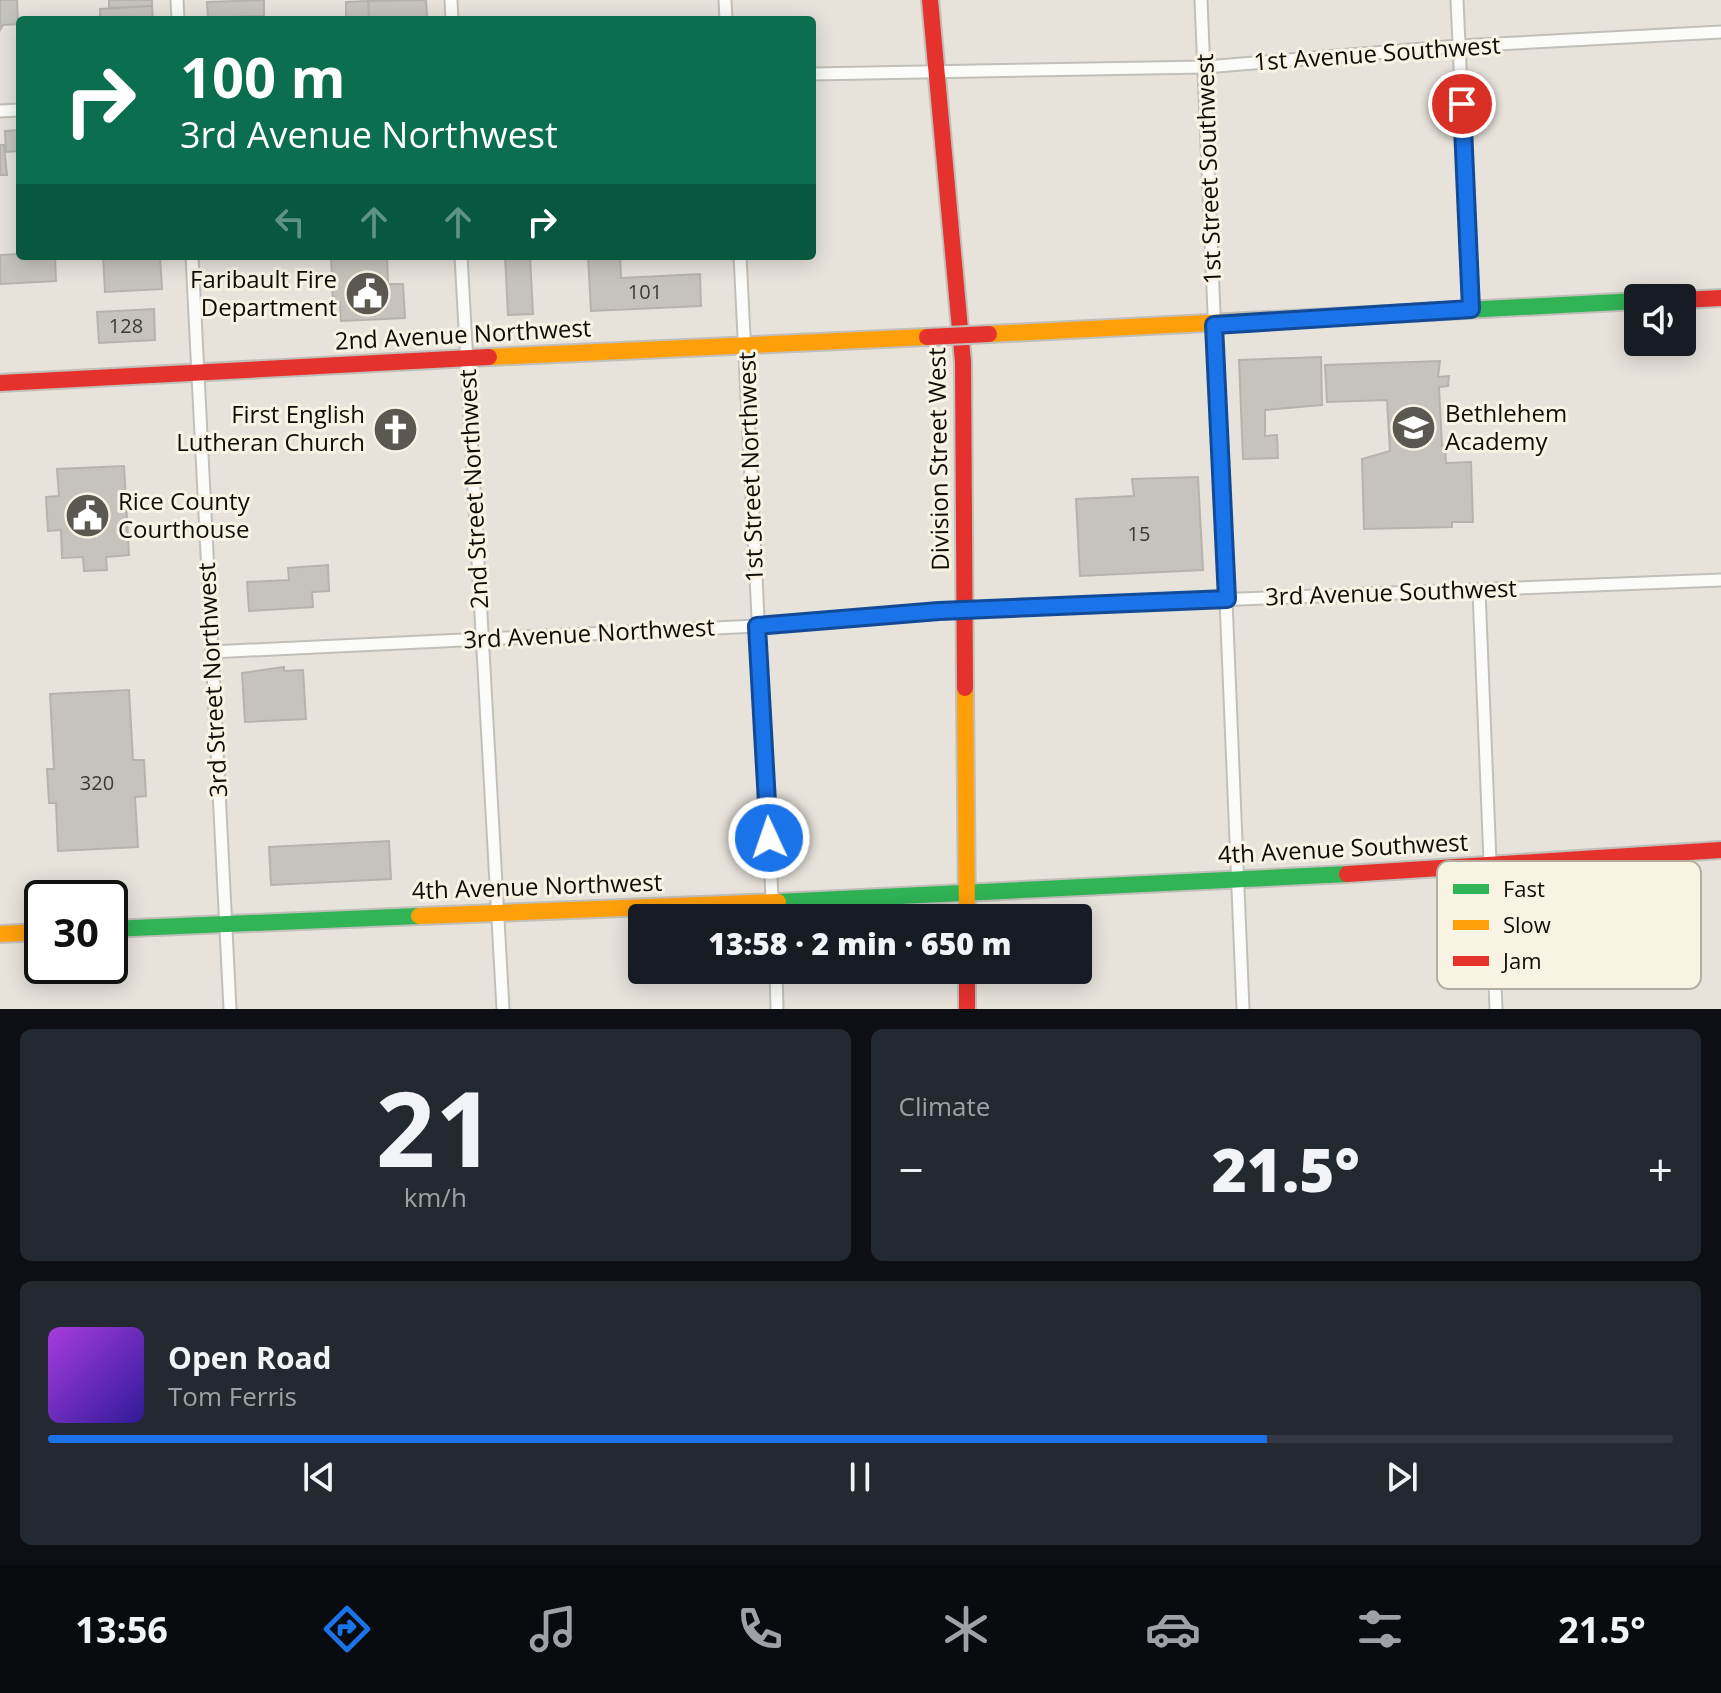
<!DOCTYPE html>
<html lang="en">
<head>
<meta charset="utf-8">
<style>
  :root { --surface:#171b24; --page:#242831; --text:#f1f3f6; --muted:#9ea1a6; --line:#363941; --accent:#1a73e8 }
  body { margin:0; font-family:"Open Sans",sans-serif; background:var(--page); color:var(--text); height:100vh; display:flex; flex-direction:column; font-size:30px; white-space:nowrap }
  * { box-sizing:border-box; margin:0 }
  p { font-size:26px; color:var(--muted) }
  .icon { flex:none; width:44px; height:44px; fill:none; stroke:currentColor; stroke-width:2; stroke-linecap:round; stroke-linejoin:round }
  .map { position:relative; height:1009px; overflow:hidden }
  .side { display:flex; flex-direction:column; gap:20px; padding:20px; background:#0d0f14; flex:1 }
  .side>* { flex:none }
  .hud { position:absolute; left:16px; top:16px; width:800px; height:244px; border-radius:8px; box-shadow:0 4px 20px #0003; background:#0b6e4f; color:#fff; overflow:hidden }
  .controls { position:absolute; left:1624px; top:284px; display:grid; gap:16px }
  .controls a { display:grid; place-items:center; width:72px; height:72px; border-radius:8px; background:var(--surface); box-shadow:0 4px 20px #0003; font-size:40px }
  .speed { position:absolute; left:24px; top:880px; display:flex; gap:16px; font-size:40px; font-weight:700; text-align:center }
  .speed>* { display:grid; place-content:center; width:104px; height:104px; border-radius:50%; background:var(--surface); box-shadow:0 4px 20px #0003; line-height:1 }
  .speed .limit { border:4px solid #111; border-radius:12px; background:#fff; color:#111 }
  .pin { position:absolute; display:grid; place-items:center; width:68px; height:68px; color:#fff; margin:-34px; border:4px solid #fff; border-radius:50%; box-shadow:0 2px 8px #0007 }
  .me { position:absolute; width:88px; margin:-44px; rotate:357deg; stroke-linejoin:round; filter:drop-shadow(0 0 6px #0008) }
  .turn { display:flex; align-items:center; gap:28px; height:168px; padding:0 32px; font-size:36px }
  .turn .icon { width:104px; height:104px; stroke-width:2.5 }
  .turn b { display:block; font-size:56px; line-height:68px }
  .lanes { display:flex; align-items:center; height:76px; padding:0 32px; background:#0003; justify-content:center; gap:40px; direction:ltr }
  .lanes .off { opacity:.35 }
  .big { font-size:60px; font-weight:800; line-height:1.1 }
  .side .card { flex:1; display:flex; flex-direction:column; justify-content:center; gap:12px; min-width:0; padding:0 28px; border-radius:12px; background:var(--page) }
  .side .dial { align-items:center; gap:0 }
  .dial b { font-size:104px; line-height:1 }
  .song { display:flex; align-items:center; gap:24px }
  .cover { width:96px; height:96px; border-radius:12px; background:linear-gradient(135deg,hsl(280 70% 55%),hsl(250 70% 35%)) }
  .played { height:8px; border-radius:4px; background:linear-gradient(90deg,var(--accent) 75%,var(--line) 75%) }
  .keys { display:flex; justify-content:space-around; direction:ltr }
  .heat { display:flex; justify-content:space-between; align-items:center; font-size:44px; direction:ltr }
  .side .tiles { flex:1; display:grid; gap:20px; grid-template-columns:1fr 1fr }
  .card:last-child { grid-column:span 2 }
  .trip { position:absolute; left:628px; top:904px; width:464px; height:80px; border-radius:8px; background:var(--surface); box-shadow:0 4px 20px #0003; font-weight:800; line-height:80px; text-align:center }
  .tab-bar { display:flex; height:128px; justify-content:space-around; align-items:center; background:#090b0e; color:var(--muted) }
  .tab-bar .icon { width:56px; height:56px }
  .tab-bar .active { color:var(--accent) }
  .tab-bar b { font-size:36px; color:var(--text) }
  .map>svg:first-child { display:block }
</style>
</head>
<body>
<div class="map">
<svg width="1721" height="1009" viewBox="0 0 1721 1009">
  <rect width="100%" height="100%" fill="#e7e3db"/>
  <g fill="#c6c3bd" stroke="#b6b3ad" stroke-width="2">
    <polygon points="0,0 17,0 18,24 3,25 0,30"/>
    <polygon points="109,0 152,0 152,6 109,8"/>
    <polygon points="264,0 264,16 208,18 207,2"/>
    <polygon points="426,0 427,16 423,20 369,20 368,1"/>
    <polygon points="368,1 369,20 346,20 346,2"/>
    <polygon points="152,6 153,20 100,20 100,9"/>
    <polygon points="264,16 265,20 208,20 208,18"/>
    <polygon points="20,130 20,165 19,151 6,152 5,131"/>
    <polygon points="0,145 4,145 7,175 0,175"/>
    <polygon points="20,254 55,256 56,281 0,284 0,255"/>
    <polygon points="103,256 160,256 162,289 105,292"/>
    <polygon points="331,256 387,256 388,284 403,284 405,318 341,321 340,303 333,303"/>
    <polygon points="505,256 530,256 533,314 508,315"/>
    <polygon points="588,256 620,256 621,278 700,274 701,306 591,311"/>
    <polygon points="154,309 155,340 99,343 97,312"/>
    <polygon points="1321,357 1322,405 1265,410 1265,436 1277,435 1278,458 1243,459 1239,360"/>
    <polygon points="1440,361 1438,377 1449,376 1448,386 1439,387 1442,446 1445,445 1446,463 1471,462 1473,522 1452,522 1452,527 1364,529 1362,459 1390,451 1387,400 1327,402 1325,365"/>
    <polygon points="124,466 129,555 106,557 107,570 84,571 83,557 62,558 61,530 48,531 46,497 59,496 57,469"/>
    <polygon points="1198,477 1203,570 1080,576 1076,499 1134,496 1132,479"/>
    <polygon points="328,565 329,591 312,592 313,607 249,611 247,582 289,580 288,568"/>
    <polygon points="284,667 284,671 303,670 306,719 245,722 242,673"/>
    <polygon points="129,690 133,760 144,760 146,796 135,797 138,847 58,851 56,803 49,803 47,769 54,769 50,694"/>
    <polygon points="389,841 391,879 271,885 269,847"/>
  </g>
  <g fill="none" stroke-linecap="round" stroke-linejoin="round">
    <defs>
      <g id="street">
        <polyline points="177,0 178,20"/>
        <polyline points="451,0 452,20"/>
        <polyline points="725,0 726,20"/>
        <polyline points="1201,0 1243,1009"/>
        <polyline points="1457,0 1471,309"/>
        <polyline points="812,74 1205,67 1459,46 1721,32"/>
        <polyline points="0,111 20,110"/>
        <polyline points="192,256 230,1009"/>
        <polyline points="461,256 503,1009"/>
        <polyline points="740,256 773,918"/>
        <polyline points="1479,591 1496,1009"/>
        <polyline points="211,652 757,626 939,611 1721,580"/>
        <polyline points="776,970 777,1009"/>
      </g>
      <g id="fast">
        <polyline points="1389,314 1638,301"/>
        <polyline points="778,902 1347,874"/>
        <polyline points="110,929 419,916"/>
      </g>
      <g id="slow">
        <polyline points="989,334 1389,314"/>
        <polyline points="489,357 927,337"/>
        <polyline points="965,688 967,918"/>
        <polyline points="419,916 778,902"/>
        <polyline points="0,934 42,932"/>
      </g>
      <g id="jam">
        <polyline points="930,0 963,362 965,688"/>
        <polyline points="1682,300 1721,298"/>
        <polyline points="0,383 489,357"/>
        <polyline points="1347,874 1721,850"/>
        <polyline points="967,970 967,1009"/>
      </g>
    </defs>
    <use href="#street" stroke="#c1bfb9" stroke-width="15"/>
    <use href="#fast" stroke="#c1bfb9" stroke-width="20"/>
    <use href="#slow" stroke="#c1bfb9" stroke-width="20"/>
    <use href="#jam" stroke="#c1bfb9" stroke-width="20"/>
    <use href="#street" stroke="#fbfbfa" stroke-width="11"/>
    <use href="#fast" stroke="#30b455" stroke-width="16"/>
    <use href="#slow" stroke="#ff9f0a" stroke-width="16"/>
    <use href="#jam" stroke="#e5322d" stroke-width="16"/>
    <defs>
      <polyline id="jam-bridge" points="927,337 989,334"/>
    </defs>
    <use href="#jam-bridge" stroke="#c1bfb9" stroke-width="20" stroke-linecap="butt"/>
    <use href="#jam-bridge" stroke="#e5322d" stroke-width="16"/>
  </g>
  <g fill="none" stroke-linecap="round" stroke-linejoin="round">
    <defs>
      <polyline id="route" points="769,838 757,626 939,611 1227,599 1214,325 1471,309 1462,104"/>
    </defs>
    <use href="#route" stroke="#114b97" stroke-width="20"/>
    <use href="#route" stroke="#1a73e8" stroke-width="14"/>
  </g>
  <defs>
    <symbol id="civic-disc" viewBox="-11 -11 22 22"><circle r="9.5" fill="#5b5852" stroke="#f9f3e3"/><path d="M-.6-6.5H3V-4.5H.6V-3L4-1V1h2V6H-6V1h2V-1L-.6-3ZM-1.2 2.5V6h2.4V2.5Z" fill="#fff"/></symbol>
    <symbol id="school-disc" viewBox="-11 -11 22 22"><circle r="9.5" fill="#5b5852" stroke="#f9f3e3"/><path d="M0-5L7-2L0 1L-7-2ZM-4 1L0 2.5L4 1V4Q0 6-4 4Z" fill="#fff"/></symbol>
    <symbol id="church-disc" viewBox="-11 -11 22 22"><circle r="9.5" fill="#5b5852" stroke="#f9f3e3"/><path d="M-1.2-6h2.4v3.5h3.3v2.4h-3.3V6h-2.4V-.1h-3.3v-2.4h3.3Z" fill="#fff"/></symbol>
  </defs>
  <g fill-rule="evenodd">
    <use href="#civic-disc" x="342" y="268" width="51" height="51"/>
    <use href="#school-disc" x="1388" y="402" width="51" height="51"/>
    <use href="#church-disc" x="370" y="404" width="51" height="51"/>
    <use href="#civic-disc" x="62" y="490" width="51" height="51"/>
  </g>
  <g text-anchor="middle" stroke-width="6" stroke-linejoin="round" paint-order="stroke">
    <g font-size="20" fill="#3d3a35">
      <text x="645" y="299">101</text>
      <text x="126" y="333">128</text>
      <text x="1139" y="541">15</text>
      <text x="97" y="790">320</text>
    </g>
    <g font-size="24" fill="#0f0d08" stroke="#f9f3e3">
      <text transform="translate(1377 54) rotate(-4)" y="8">1st Avenue Southwest</text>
      <text transform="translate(1209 169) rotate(-92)" y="8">1st Street Southwest</text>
      <text transform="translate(463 335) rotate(-3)" y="8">2nd Avenue Northwest</text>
      <text transform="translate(939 459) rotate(-91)" y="8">Division Street West</text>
      <text transform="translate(751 467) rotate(-92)" y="8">1st Street Northwest</text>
      <text transform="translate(474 489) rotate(-93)" y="8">2nd Street Northwest</text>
      <text transform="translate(1391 593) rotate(-2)" y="8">3rd Avenue Southwest</text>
      <text transform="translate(589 634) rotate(-3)" y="8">3rd Avenue Northwest</text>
      <text transform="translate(213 680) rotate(-93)" y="8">3rd Street Northwest</text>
      <text transform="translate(1343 849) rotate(-3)" y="8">4th Avenue Southwest</text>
      <text transform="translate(537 887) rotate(-2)" y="8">4th Avenue Northwest</text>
    </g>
    <g font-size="24" fill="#0f0d08" stroke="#f9f3e3" text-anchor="end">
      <text x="337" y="288">Faribault Fire<tspan x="337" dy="28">Department</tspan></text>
      <text x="1445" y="422" text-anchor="start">Bethlehem<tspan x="1445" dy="28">Academy</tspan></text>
      <text x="365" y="423">First English<tspan x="365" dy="28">Lutheran Church</tspan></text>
      <text x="118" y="510" text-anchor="start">Rice County<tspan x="118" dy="28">Courthouse</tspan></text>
    </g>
  </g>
  <rect x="1437" y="861" width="264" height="128" rx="12" fill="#f9f3e3" stroke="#b3aea1" stroke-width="2"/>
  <rect x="1453" y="884" width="36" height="10" fill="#30b455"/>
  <rect x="1453" y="920" width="36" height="10" fill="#ff9f0a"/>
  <rect x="1453" y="956" width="36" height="10" fill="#e5322d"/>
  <g font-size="22" fill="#0f0d08">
    <text x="1503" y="897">Fast</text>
    <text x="1503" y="933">Slow</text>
    <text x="1503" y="969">Jam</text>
  </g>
</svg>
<div class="controls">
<a><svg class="icon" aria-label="sound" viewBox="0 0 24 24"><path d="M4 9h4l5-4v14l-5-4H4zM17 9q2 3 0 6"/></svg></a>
</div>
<div class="speed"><div class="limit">30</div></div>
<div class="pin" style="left:1462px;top:104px;background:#d93025"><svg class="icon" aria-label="arrive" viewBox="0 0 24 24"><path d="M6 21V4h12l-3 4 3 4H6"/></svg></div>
<svg class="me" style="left:769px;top:838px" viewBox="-20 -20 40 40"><circle r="17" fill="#1a73e8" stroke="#fff" stroke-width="3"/><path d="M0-11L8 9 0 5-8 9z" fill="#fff"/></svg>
<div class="trip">13:58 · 2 min · 650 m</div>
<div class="hud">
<div class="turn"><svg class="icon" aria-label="right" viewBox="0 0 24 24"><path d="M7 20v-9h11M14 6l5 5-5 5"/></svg><div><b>100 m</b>3rd Avenue Northwest</div></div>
<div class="lanes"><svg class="icon off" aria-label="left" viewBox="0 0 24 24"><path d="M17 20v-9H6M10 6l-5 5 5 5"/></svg><svg class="icon off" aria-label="ahead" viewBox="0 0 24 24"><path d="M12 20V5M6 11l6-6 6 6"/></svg><svg class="icon off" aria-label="ahead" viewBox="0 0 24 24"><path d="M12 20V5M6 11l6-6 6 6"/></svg><svg class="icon" aria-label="right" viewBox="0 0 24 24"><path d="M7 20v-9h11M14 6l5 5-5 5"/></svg></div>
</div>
</div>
<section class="side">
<div class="tiles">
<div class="card dial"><b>21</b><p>km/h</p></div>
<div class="card"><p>Climate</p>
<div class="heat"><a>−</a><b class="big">21.5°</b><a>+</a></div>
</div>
<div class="card">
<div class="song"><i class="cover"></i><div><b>Open Road</b><p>Tom Ferris</p></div></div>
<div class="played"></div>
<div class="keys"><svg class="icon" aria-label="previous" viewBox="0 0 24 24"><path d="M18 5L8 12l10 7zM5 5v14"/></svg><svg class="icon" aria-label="pause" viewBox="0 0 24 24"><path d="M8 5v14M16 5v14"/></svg><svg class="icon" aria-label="next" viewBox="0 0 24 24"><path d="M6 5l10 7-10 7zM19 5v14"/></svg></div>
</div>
</div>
</section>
<nav class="tab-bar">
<b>13:56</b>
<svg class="icon active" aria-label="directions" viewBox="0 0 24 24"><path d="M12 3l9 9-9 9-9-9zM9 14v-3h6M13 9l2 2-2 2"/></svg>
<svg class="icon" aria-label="music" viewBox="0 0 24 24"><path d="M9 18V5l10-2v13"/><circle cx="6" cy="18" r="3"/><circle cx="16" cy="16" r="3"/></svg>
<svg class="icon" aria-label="phone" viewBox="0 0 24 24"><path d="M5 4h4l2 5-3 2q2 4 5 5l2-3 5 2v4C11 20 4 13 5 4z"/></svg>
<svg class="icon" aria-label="climate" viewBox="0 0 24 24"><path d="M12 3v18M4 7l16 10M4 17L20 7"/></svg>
<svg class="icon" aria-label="car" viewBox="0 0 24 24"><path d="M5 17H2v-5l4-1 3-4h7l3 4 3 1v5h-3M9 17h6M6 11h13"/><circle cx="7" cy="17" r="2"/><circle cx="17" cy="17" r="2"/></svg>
<svg class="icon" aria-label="filters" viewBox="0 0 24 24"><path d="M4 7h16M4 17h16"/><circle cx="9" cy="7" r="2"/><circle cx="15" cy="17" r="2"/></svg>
<b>21.5°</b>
</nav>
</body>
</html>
